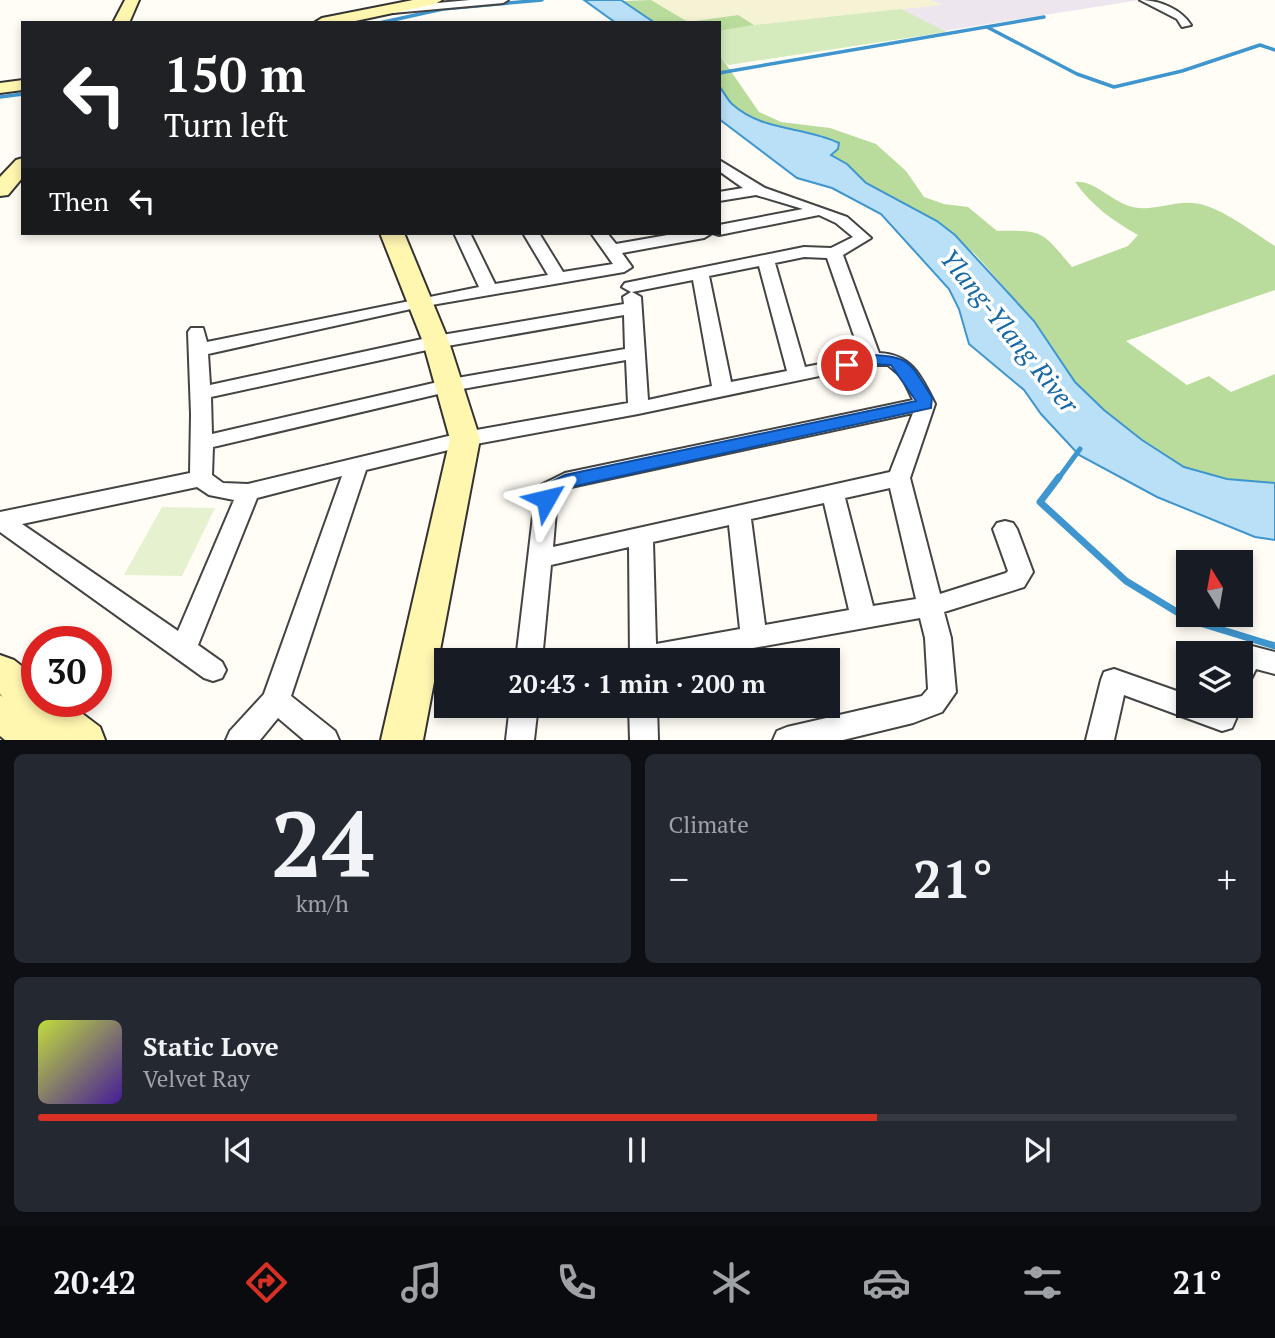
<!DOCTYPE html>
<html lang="en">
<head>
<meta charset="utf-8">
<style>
  :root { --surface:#171b24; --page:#242831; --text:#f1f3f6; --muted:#9ea1a6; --line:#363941; --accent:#d93025 }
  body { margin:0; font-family:"PT Serif",serif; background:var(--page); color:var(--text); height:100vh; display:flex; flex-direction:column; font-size:26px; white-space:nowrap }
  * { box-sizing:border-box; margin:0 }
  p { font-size:23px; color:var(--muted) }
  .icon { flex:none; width:38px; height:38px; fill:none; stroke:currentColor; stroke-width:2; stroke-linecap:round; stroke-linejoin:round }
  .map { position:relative; height:740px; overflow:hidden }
  .details { display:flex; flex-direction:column; gap:14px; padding:14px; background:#0d0f14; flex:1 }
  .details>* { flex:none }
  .top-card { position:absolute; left:21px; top:21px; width:700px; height:214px; border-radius:0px; box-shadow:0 4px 10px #0003; background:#202124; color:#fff; overflow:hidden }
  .needle { width:46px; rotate:349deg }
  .fabs { position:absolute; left:1176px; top:550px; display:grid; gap:14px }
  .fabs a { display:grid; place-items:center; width:77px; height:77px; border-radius:0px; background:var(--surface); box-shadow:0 4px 10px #0003; font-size:35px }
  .speed { position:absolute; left:21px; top:626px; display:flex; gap:14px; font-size:35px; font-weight:700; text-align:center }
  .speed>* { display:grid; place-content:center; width:91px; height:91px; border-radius:50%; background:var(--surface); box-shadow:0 4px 10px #0003; line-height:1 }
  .speed .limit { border:10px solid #d22; background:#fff; color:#111 }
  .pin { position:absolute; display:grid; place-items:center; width:60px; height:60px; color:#fff; margin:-30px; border:4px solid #fff; border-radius:50%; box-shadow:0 2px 7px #0007 }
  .me { position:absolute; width:77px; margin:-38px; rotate:53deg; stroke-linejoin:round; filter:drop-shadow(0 0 5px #0008) }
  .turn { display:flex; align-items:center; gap:24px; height:147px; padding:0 28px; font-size:32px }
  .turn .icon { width:91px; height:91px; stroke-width:2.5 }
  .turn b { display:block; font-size:49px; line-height:60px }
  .then { display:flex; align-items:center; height:66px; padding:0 28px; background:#0003; gap:14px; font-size:26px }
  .big { font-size:52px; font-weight:600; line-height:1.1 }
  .details .tile { flex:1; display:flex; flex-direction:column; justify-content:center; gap:10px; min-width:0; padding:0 24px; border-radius:10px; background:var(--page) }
  .details .dial { align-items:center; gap:0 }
  .dial b { font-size:91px; line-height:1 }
  .song { display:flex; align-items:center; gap:21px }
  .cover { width:84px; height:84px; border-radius:10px; background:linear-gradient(135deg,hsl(70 70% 55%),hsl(260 70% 35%)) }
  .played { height:7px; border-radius:4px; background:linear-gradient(90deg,var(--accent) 70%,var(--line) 70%) }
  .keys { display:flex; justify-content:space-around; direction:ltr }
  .heat { display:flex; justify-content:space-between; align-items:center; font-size:38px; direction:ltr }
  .details .tiles { flex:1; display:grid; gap:14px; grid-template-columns:1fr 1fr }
  .tile:last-child { grid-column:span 2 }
  .trip { position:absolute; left:434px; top:648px; width:406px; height:70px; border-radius:0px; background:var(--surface); box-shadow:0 4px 10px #0003; font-weight:600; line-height:70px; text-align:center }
  .menu { display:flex; height:112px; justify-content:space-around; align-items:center; background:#090b0e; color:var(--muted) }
  .menu .icon { width:49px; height:49px }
  .menu .active { color:var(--accent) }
  .menu b { font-size:32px; color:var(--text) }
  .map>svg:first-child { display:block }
</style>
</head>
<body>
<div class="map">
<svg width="1275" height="740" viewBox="0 0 1275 740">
  <rect width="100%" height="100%" fill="#fffdf5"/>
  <polygon fill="#eee6ef" points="930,0 1140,0 728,65 719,54 719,31 754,25 940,4"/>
  <polygon fill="#f6f3d4" points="651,0 930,0 942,5 754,25 738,15 688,22"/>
  <polygon fill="#d5ebbd" points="901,9 947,32 728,65 719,54 719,31 754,25"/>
  <g fill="#b9dc9c">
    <polygon points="651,0 688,22 738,15 754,25 719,31 719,23 655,23 622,1"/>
    <path d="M719 54 759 112 781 122 830 128 876 144 906 171 924 197 944 204 968 207 997 231C1045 230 1042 232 1072 267L1128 246 1138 235C1112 220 1092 206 1075 182 1094 180 1110 200 1129 206 1150 213 1172 201 1193 203 1217 204 1254 233 1275 246V290L1126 341 1187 385 1209 376 1231 392 1275 374V483L1227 479 1184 467 1142 440 1104 410 1075 382 1034 321 975 254 937 221 866 183 847 164 830 154 823 136C789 130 735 124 719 86 716 79 719 62 719 54Z"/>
  </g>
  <polygon fill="#e6f2cf" points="162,507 215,508 182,576 124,575"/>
  <g fill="#b9e0f7" stroke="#3f96cf" stroke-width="2">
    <polygon points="584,0 621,0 655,23 616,23"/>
    <path d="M719 86C724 92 727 99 732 104 763 132 804 126 839 143L838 149 831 155 847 164 866 183 937 221 955 235 1034 321 1075 382 1104 410 1142 440 1184 467 1227 479 1275 483V540L1255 537 1157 497 1079 455 1041 414 1024 390 969 344 959 309 949 289 881 214 832 188 797 178 719 119Z"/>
  </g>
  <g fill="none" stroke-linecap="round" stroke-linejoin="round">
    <g stroke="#3f96cf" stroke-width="3.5">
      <polyline points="379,23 443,9 542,0"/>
      <polyline points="987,27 1077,74 1114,87 1182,71 1260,45 1275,50"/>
      <polyline points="719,73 1044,17"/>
      <polyline points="0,97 23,94"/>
    </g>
    <polyline stroke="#3f96cf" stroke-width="5" points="1058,479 1080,449"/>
    <polyline stroke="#3f96cf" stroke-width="7" points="1059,477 1040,502 1126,581 1190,620 1275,646"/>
    <defs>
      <g id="street">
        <polygon points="470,0 508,0 503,3 393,13 388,10 393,7"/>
        <path d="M1140 0C1159 0 1181 9 1191 25L1182 27 1177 19Z"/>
        <path d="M719 160 765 188 847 217 871 238 843 255 879 353C912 354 922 378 935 404L910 478 940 594 1006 573 1008 571 993 529 997 523 1005 521 1013 523 1017 529 1033 572 1024 587 944 612 951 638 956 692 942 712 913 723 843 740H773L777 731 787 727 922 696 928 689 925 638 920 618 687 660H630L629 547 551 565 542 660H516L535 499 541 485 565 473 913 400 902 377 888 365H872L638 414 465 446 366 470 291 696 335 731 339 740H304L278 718 260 740H226L230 731 264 694 342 476 257 498 198 645 222 662 226 670 222 678 213 681 204 678 0 532V512L190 473 191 414 188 332 191 328H203L207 342 479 287 454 233H470L495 284 548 275 523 233H539L563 272 613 264 591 233H607L616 244 679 233H712L704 238 622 253 632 267 624 272 420 307 208 354 210 385 436 336 624 304 623 297 631 292 622 287 625 283 804 247 831 248 853 237 836 223 819 215 719 235 713 233H719V225L803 209 756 195 719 201V192L743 188 719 171ZM804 257 827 258 861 356 805 367 775 263ZM759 266 787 371 731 382 709 276ZM693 280 712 386 648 400 641 297 632 292ZM624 315 625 349 451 379 212 434 211 397 436 348ZM626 360 628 403 465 432 248 484 223 483 212 475 213 447 451 391ZM913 413 890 472 553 547 557 499 559 494 571 487ZM197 487 209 495 234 500 178 631 22 524ZM890 488 916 599 873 606 845 498ZM824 503 849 610 765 625 751 519ZM729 525 740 629 656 644 653 542Z"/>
        <polygon points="1248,645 1275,652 1275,674 1256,669 1250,681 1241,684 1241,653 1236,653 1239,648"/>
        <polygon points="1114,669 1188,695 1188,705 1241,705 1241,703 1242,705 1232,728 1222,731 1124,695 1114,740 1086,740 1101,680 1104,672"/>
        <polygon points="510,705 538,705 534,740 506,740"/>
        <polygon points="629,705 657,705 658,740 630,740"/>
      </g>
      <g id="secondary">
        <polygon points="125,0 139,0 129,23 113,23"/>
        <polygon points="413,0 442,0 435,4 346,23 314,23 322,18"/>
        <polygon points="23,80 23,90 0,93 0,83"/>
        <polygon points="23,158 23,177 8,195 0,196 0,177 16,160"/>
        <polygon points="380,233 404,233 449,342 480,439 423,740 381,740 450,439 423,342"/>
        <polygon points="0,655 14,660 37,678 37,702 67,702 100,727 105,740 5,740 0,736 0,695 3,697 0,694"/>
      </g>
    </defs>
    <use href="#street" stroke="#444" stroke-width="4"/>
    <use href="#secondary" stroke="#333" stroke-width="4"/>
    <use href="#street" fill="#fff" fill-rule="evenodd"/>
    <use href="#secondary" fill="#fff6b0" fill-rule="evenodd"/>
  </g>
  <path fill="#1a73e8" stroke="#114b97" stroke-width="2" d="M872 355C912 356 911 365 932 397L931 408 571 487 557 494 553 504H540L537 499 543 486 565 475 916 401 891 365 872 364 847 369 839 365 842 361Z"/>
  <g text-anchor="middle" stroke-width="7" stroke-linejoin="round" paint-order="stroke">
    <g font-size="26" font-style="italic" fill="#1768a6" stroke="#fff">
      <text transform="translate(1009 331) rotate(51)" y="9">Ylang-Ylang River</text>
    </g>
  </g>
</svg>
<div class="fabs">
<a><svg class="needle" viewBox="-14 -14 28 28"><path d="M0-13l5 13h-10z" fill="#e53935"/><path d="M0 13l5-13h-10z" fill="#9ea1a6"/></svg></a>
<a><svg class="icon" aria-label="layers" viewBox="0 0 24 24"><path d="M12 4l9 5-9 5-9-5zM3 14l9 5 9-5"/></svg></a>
</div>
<div class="speed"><div class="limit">30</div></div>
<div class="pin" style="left:847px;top:365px;background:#d93025"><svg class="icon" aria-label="arrive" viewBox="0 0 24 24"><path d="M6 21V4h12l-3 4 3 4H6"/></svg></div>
<svg class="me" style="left:546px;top:499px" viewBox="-20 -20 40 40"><path d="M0-17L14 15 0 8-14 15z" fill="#1a73e8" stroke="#fff" stroke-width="4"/></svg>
<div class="trip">20:43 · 1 min · 200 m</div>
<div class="top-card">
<div class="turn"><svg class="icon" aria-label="left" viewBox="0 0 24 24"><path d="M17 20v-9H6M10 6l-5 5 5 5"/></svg><div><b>150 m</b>Turn left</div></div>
<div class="then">Then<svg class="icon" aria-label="left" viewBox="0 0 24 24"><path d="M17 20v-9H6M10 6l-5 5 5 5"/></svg></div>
</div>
</div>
<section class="details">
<div class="tiles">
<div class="tile dial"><b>24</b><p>km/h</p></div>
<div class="tile"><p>Climate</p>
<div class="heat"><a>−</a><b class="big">21°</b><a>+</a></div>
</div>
<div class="tile">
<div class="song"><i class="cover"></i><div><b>Static Love</b><p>Velvet Ray</p></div></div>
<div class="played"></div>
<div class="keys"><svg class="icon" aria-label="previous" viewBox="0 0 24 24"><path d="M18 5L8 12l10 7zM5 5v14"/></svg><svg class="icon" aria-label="pause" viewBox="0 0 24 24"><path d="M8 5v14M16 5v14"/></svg><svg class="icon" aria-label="next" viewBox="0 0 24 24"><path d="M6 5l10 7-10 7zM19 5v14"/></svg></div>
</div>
</div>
</section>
<nav class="menu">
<b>20:42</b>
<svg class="icon active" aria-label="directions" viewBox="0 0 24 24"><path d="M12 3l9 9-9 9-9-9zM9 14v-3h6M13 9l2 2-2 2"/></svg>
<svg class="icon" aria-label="music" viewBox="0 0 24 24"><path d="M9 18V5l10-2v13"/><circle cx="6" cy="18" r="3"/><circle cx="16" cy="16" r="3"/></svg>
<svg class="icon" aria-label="phone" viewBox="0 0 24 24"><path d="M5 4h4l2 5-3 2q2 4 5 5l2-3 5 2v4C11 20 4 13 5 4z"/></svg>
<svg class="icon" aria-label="climate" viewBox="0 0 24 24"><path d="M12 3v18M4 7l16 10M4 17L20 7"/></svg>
<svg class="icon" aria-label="car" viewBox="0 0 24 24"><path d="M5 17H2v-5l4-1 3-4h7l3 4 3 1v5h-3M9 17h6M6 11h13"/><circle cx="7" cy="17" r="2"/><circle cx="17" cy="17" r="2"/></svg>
<svg class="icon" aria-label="filters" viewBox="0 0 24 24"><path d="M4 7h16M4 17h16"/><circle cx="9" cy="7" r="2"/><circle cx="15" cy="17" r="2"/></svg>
<b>21°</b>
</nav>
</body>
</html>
